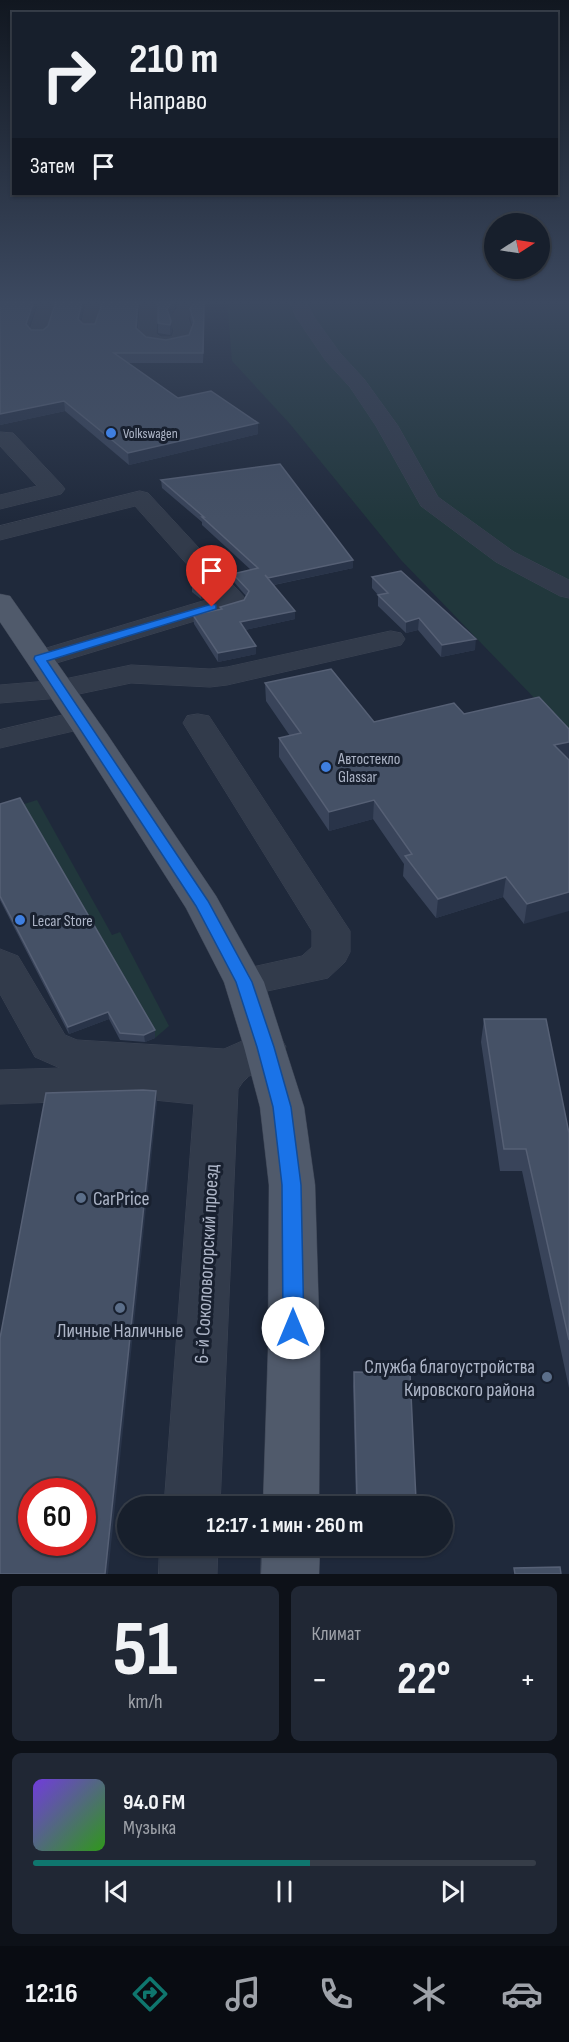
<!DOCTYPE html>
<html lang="ru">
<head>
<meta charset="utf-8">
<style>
  :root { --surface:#171f2c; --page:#202734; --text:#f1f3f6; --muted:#9ea2a9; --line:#363d48; --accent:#0f766e }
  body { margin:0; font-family:"Sofia Sans Condensed",sans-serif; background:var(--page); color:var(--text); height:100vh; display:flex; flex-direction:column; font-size:22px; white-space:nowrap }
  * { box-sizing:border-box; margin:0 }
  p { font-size:20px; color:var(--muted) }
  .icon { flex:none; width:33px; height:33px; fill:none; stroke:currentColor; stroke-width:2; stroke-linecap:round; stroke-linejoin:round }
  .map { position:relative; height:1574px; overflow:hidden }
  .drawer { display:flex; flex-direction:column; gap:12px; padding:12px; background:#0d1118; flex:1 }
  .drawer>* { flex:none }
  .banner { position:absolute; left:12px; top:12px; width:546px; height:183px; border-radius:0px; box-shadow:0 2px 4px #0004,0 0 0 2px var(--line); background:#171f2c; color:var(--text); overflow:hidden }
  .needle { width:39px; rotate:78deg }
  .buttons { position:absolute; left:484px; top:213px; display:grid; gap:12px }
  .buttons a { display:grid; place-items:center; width:66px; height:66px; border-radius:50%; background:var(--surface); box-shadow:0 2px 4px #0004,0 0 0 2px var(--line); font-size:30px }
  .speed { position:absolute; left:18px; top:1478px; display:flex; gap:12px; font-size:30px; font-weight:700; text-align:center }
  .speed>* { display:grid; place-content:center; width:78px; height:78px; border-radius:50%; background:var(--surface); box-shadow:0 2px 4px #0004,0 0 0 2px var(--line); line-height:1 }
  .speed .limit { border:9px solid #d22; background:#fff; color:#111 }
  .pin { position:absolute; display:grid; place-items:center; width:51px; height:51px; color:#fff; margin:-62px -26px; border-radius:50% 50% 50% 0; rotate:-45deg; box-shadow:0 0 6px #0007 }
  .pin .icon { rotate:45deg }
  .me { position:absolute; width:66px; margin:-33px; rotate:0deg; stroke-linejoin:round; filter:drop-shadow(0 0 4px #0008) }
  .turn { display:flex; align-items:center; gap:21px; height:126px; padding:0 18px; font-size:27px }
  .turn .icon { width:78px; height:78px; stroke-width:2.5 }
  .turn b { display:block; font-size:42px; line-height:51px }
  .then { display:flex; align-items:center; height:57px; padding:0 18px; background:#0003; gap:12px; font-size:22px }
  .big { font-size:45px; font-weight:700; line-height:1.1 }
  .drawer .card { flex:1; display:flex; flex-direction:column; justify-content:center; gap:9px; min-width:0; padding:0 21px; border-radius:9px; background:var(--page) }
  .drawer .dial { align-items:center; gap:0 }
  .dial b { font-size:78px; line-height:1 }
  .song { display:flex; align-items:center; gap:18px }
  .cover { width:72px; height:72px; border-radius:9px; background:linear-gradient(135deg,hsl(260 70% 55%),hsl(110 70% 35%)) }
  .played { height:6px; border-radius:3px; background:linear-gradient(90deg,var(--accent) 55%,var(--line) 55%) }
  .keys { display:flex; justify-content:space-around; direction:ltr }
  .heat { display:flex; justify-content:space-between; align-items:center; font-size:33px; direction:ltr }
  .drawer .tiles { flex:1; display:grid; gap:12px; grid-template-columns:1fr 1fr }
  .card:last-child { grid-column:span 2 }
  .trip { position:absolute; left:117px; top:1496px; width:336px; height:60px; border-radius:30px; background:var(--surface); box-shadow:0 2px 4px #0004,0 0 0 2px var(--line); font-weight:700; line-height:60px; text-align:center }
  .dock { display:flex; height:96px; justify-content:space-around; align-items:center; background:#090c12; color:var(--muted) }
  .dock .icon { width:42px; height:42px }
  .dock .current { color:var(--accent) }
  .dock b { font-size:27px; color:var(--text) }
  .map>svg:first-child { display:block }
</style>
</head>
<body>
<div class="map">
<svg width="569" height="1574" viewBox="0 0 569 1574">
  <rect width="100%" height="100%" fill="#1f293b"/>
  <g fill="#21373c">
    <polygon points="227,301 569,301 569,734 401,560 290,424 232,361"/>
    <polygon points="37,800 112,935 120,932 169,1026 155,1038 21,805"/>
  </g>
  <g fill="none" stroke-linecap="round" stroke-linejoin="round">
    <defs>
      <g id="minor">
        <polygon points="40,301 58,301 47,334 44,338 32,338 29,334"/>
        <polygon points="87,301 105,301 96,331 84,331 81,327"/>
        <path d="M141 301H157L156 334 161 337H172L174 331 170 318 177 309 178 301H194L195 309 188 318 192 331 187 344C170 349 149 351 138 336Z"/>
        <polygon points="290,301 306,301 314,317 340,353 364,379 398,426 438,497 514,552 569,580 569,598 560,596 496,562 421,506 376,426 350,387 326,361 296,317"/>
        <polygon points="0,432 13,433 61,484 65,489 61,494 0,509 0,495 37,486 0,446"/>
        <polygon points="140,491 148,493 247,600 244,606 50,665 40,668 30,665 26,659 30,653 216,597 135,506 0,540 0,526"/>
        <polygon points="391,631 401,633 405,639 401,645 227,685 210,687 131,683 60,698 0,703 0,685 60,680 131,665 210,669 227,667"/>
        <polygon points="80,711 91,713 95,720 91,727 0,748 0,730"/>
        <polygon points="198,714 209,716 350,931 350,952 345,962 328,978 244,996 230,992 224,982 230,972 302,956 312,947 312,931 183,723 187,716"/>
        <path d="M0 949 18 956 65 1035 77 1040 224 1049 265 1031 280 1036 286 1047C275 1068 249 1068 238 1089L220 1506H164L194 1104 144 1099 0 1104V1070L60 1068 35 1057 0 994Z"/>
        <polygon points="160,1545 218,1545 217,1574 159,1574"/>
      </g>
      <g id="major">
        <polygon points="0,594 10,596 107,734 216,896 264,982 304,1107 315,1185 320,1351 319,1506 263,1506 268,1351 269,1185 260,1107 244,1047 224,982 186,908 75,734 0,622"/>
        <polygon points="262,1545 320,1545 319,1574 261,1574"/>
      </g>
    </defs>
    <use href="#minor" stroke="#3c4454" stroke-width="1"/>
    <use href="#major" stroke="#3c4454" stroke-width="1"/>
    <use href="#minor" fill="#323b4b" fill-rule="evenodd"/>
    <use href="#major" fill="#505a6b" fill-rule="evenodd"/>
  </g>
  <g fill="#39445a">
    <polygon points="0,301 31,330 43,330 81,321 83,324 95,324 103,301 139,301 137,329 146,337 166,340 189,335 192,325 190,318 190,309 196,301 205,301 203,363 128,363 178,398 258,434 129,465 65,411 0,425"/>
    <polygon points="175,308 170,316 172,331 170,335 158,333 158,323"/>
    <polygon points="161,480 353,560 353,568 274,585 295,619 245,630 256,646 256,654 218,662 194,624 193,615 220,609 220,607 244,600 246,596 234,582 233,574 251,570 202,525 202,522 162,488"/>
    <polygon points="372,577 475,650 441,657 418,630 406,633 378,606 378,595 372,588"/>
    <polygon points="192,586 212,590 212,596 201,599 192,592"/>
    <polygon points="265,683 374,722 464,714 568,760 524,924 503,897 436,918 403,876 404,864 373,819 329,831 279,757 279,738 290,736 266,701"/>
    <polygon points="0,804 155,1038 145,1042 120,1040 109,1019 69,1034 0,900"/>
    <polygon points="484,1019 569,1133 569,1388 522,1171 500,1171 481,1042"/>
    <polygon points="354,1372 416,1500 416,1506 356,1506 353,1386"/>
  </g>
  <g fill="#293449">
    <polygon points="34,301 38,301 27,333 26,324"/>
    <polygon points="82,301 85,301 79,328 78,319"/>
    <polygon points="138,301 139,301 136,338 136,328"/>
    <polygon points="173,301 176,301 175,308 168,319 167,309"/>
    <polygon points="204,301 205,301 203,363 203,353"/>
    <polygon points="171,321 172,331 170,335 170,325"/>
    <polygon points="64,401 65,411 0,425 0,414"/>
    <polygon points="258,423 258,434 129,465 128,453"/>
    <polygon points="353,560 353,568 268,586 268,578"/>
    <polygon points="212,590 212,596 201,599 201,593"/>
    <polygon points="295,611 295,619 240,631 240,622"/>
    <polygon points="419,618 418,630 406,633 406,622"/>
    <polygon points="476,639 475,650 441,657 442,645"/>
    <polygon points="256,646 256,654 218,662 218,653"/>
    <polygon points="569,742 569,759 551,764 554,745"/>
    <polygon points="374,800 373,819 329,831 329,812"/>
    <polygon points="506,877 503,897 436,918 438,899"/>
    <polygon points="569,892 569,911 524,924 527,904"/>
    <polygon points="108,1012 109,1019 69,1034 68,1027"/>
    <polygon points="155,1030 155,1038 145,1042 144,1035"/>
    <polygon points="156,1091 157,1103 108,1574 105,1574"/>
  </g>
  <g fill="#455166" stroke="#566075" stroke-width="1.5" fill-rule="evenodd">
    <polygon points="0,301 34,301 26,324 31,330 43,330 48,326 56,301 82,301 78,319 83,324 95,324 103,301 138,301 136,328 146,337 166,340 189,335 194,322 190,309 196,301 204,301 203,353 114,353 178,398 211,391 258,423 128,453 64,401 0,414"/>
    <polygon points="158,301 173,301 167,309 171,321 170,325 158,323"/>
    <polygon points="280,464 353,560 268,578 265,575 295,611 240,622 256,646 218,653 193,615 222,609 220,607 244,600 249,591 233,574 258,568 202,517 204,517 161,480"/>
    <polygon points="401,571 476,639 442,645 419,618 406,622 378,595 388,593 372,577"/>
    <polygon points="205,583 212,590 201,593 192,586"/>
    <polygon points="331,669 374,722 454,703 464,714 539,697 569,729 569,742 554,745 569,760 569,892 527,904 506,877 438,899 405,856 412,854 374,800 329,812 279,738 301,733 265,683"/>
    <polygon points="20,798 155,1030 144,1035 120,1033 108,1012 68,1027 0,896 0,804"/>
    <polygon points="484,1019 546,1019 569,1133 569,1340 526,1149 504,1149"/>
    <path d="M143 1090 156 1091 105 1574H0V1338L46 1093ZM32 1491H82V1542H32Z"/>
    <polygon points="354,1372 410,1373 416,1500 357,1499"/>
    <polygon points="560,1567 561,1574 515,1574 514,1568"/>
  </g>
  <linearGradient id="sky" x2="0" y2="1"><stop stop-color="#111720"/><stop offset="0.58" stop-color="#3c4960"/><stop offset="1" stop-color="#3c4960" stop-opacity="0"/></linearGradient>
  <rect width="569" height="521" fill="url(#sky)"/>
  <polygon fill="#1a73e8" stroke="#114b97" stroke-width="1.5" points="212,604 216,605 216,609 47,661 208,901 252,982 274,1047 291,1107 301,1185 304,1328 301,1334 293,1337 286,1334 283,1328 282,1185 273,1107 257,1047 236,982 196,906 34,659 35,656"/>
  <g fill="#3f7fe0" stroke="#18202f" stroke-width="2">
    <circle cx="111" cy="433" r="6"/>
    <circle cx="326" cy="767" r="6"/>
    <circle cx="20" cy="920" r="6"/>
  </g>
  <g fill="#5c6f8a" stroke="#18202f" stroke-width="2">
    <circle cx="81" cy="1198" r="6"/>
    <circle cx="120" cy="1308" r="6"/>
    <circle cx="547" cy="1377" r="6"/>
  </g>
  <g text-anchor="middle" stroke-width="6" stroke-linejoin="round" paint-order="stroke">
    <g font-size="14" fill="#adb5c7" stroke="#18202f" text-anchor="start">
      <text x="123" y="438">Volkswagen</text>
    </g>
    <g font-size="16" fill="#adb5c7" stroke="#18202f" text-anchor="start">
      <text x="338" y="764">Автостекло<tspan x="338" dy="18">Glassar</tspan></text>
      <text x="32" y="926">Lecar Store</text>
    </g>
    <g font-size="20" fill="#adb5c7" stroke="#18202f" text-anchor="start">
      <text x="93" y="1205">CarPrice</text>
      <text x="120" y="1337" text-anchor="middle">Личные Наличные</text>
      <text x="535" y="1373" text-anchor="end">Служба благоустройства<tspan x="535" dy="23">Кировского района</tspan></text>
    </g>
    <g font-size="20" fill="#adb5c7" stroke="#18202f">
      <text transform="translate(206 1264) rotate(-87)" y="7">6-й Соколовогорский проезд</text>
    </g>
  </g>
</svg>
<div class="buttons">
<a><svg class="needle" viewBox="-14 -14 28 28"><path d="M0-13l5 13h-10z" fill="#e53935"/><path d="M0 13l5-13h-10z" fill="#9ea2a9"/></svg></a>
</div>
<div class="speed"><div class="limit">60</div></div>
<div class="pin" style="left:212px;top:607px;background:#d93025"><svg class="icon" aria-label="arrive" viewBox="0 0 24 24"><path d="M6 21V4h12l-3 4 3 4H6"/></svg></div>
<svg class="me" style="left:293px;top:1328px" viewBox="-20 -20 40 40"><circle r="19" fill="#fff"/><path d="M0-13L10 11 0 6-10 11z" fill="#1a73e8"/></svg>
<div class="trip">12:17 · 1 мин · 260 m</div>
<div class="banner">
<div class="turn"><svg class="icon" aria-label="right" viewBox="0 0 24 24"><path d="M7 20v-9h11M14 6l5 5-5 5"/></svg><div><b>210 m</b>Направо</div></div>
<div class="then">Затем<svg class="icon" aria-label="arrive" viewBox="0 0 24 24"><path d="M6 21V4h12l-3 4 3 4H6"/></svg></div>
</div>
</div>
<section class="drawer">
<div class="tiles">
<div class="card dial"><b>51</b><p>km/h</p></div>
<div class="card"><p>Климат</p>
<div class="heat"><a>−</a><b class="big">22°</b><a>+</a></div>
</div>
<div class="card">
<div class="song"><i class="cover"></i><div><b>94.0 FM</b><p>Музыка</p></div></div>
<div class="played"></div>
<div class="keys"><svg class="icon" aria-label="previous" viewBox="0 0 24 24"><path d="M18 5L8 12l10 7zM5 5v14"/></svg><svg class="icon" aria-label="pause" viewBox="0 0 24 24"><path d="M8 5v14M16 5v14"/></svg><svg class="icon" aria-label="next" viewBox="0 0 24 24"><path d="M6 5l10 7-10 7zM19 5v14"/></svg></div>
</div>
</div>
</section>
<nav class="dock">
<b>12:16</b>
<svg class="icon current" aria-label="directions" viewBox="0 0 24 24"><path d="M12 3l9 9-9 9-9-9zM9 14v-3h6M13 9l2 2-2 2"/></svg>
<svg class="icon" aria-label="music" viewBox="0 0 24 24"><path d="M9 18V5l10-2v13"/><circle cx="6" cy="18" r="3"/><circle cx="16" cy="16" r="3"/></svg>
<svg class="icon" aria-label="phone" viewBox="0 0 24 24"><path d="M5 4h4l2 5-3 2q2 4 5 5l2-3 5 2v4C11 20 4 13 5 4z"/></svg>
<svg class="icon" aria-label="climate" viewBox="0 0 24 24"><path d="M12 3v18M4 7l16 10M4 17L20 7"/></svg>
<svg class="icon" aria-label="car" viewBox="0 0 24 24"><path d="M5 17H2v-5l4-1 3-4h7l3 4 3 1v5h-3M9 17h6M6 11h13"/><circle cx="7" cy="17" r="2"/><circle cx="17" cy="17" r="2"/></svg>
</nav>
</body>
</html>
